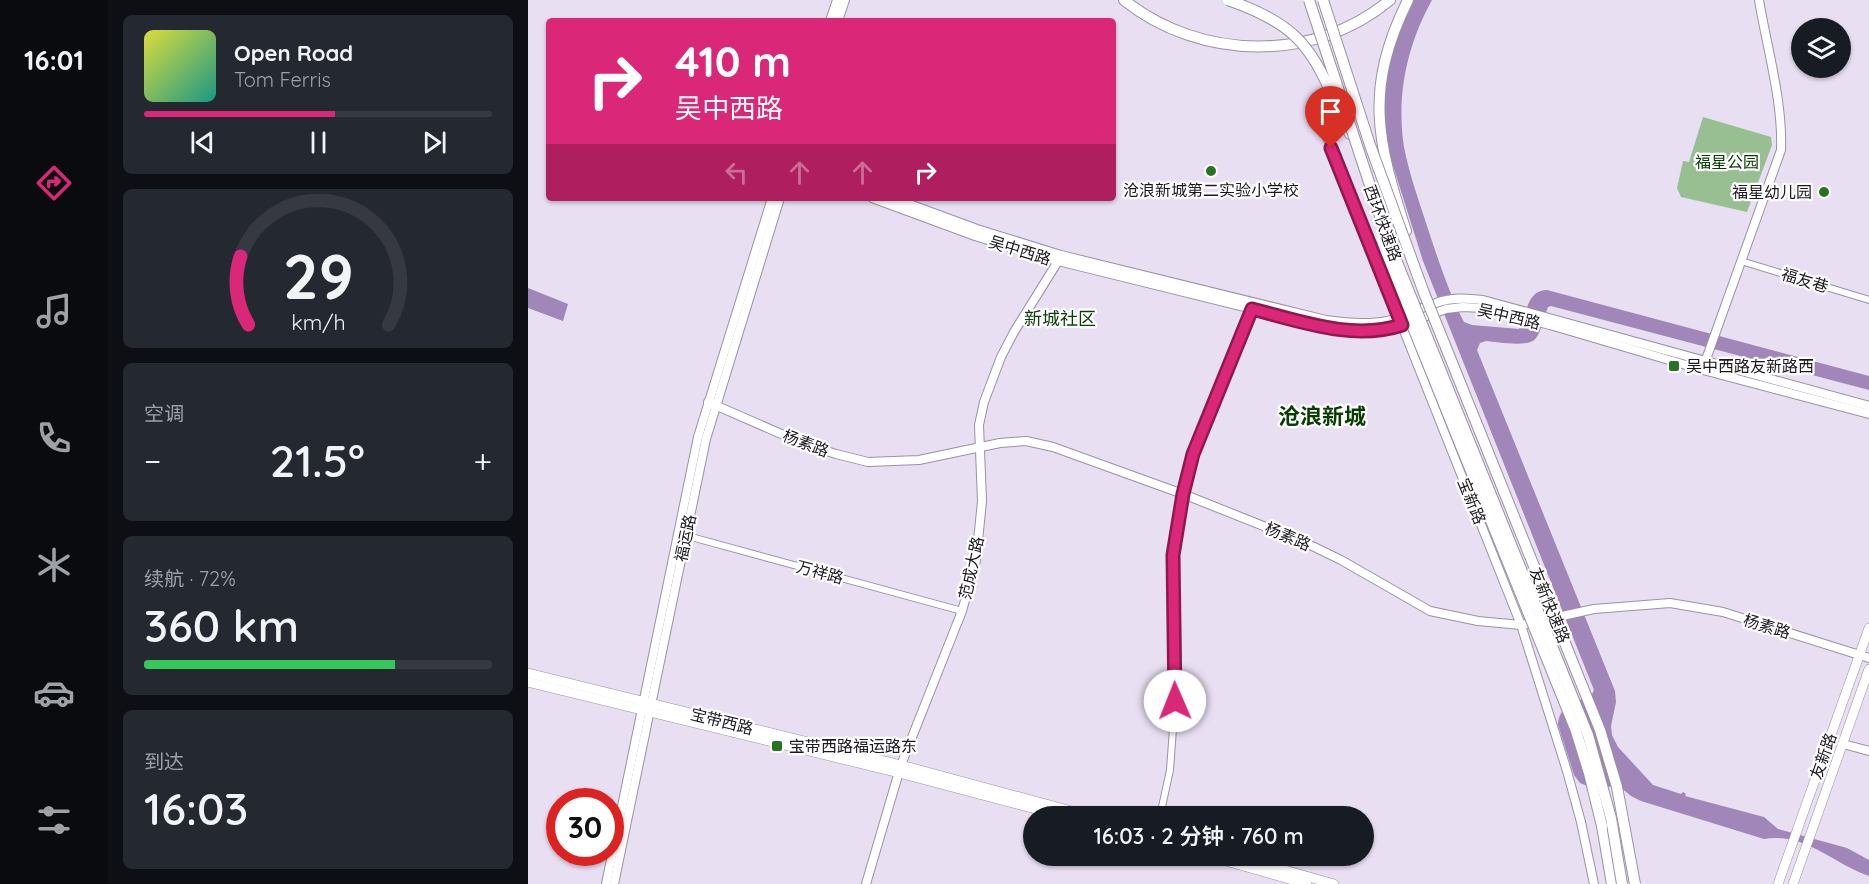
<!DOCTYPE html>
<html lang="zh">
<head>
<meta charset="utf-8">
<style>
  :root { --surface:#171b24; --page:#242831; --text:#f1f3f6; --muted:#9ea1a6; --line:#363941; --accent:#db2777 }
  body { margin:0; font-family:Quicksand,"Noto Sans SC",sans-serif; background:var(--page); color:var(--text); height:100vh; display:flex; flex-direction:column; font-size:22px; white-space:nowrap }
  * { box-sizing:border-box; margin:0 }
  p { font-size:20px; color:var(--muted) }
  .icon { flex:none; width:33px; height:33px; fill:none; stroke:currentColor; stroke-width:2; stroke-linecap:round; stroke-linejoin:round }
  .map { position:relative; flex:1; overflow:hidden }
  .side { display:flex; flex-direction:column; gap:15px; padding:15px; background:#0d0f14; width:420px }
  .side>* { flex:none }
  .banner { position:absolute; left:18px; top:18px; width:570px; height:183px; border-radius:6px; box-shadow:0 2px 4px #0004; background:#db2777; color:#fff; overflow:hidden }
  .buttons { position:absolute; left:1263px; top:18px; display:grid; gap:12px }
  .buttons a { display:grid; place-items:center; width:60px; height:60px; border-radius:50%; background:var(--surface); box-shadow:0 2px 4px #0004; font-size:30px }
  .speed { position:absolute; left:18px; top:788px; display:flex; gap:12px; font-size:30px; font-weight:700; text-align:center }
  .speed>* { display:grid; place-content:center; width:78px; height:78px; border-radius:50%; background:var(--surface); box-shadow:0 2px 4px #0004; line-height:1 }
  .speed .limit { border:9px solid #d22; background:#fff; color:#111 }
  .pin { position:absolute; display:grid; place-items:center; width:51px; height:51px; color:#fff; margin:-62px -26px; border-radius:50% 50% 50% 0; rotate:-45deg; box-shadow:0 0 6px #0007 }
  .pin .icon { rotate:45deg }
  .me { position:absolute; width:66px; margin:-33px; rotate:359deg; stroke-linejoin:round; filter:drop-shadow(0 0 4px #0008) }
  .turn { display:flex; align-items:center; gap:21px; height:126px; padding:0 30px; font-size:27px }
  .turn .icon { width:78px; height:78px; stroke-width:2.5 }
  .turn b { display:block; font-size:42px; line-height:51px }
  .lanes { display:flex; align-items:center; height:57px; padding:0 30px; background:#0003; justify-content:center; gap:30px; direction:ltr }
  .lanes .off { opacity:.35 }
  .big { font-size:45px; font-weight:600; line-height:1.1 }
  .side .tile { flex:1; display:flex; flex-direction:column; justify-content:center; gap:9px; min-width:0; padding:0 21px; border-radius:9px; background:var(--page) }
  .side .dial { align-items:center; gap:0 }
  .dial svg { height:156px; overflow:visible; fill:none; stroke:var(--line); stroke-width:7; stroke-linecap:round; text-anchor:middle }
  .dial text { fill:var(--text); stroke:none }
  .song { display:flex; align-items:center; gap:18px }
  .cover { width:72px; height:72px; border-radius:9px; background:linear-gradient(135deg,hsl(60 70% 55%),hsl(170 70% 35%)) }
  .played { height:6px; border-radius:3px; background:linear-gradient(90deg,var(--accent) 55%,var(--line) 55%) }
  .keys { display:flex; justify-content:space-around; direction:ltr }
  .heat { display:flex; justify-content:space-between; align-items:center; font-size:33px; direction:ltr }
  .charge { height:9px; border-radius:4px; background:linear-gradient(90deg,#34c759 72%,var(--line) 0) }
  .trip { position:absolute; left:495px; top:806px; width:351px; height:60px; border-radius:30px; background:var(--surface); box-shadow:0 2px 4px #0004; font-weight:600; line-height:60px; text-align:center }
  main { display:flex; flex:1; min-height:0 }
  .dock { display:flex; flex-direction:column; width:108px; justify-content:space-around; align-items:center; background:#090b0e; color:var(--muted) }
  .dock .icon { width:42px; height:42px }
  .dock .current { color:var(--accent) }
  .dock b { font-size:27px; color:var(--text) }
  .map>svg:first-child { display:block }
</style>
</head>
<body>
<main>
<nav class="dock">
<b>16:01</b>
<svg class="icon current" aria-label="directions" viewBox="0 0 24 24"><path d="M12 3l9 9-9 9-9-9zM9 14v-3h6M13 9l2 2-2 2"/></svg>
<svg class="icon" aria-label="music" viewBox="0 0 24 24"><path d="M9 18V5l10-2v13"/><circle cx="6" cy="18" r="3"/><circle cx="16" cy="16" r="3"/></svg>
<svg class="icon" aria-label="phone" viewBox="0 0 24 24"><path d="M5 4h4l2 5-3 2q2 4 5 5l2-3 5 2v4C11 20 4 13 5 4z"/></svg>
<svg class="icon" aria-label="climate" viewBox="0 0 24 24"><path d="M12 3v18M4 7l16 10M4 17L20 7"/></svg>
<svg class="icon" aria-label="car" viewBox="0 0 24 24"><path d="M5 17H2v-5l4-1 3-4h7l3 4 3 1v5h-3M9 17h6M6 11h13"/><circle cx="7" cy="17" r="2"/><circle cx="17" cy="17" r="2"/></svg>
<svg class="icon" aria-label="filters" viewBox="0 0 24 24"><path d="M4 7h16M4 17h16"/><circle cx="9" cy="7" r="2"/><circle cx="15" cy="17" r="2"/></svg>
</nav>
<section class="side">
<div class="tile">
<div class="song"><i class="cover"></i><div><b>Open Road</b><p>Tom Ferris</p></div></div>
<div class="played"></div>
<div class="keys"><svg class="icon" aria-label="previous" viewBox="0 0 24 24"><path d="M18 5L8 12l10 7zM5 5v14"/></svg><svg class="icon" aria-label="pause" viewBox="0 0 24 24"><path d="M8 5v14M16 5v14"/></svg><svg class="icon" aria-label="next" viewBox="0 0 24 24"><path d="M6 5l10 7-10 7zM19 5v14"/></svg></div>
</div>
<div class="tile dial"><svg viewBox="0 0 100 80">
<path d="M14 69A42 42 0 1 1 86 69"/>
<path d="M14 69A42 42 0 0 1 10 34" stroke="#db2777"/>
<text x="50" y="56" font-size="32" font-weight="700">29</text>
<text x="50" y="72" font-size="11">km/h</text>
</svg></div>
<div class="tile"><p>空调</p>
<div class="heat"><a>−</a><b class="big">21.5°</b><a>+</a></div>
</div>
<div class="tile"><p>续航 · 72%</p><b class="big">360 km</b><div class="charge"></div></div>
<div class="tile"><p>到达</p><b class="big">16:03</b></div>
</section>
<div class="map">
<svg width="1341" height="884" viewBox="0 0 1341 884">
  <rect width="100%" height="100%" fill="#e8dff2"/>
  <polygon fill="#97bf92" points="1175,117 1243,137 1244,145 1219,212 1153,197 1149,188 1155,161 1161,162"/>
  <g fill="#a086b9">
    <path d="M881 0H904C879 45 868 96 876 147 881 173 890 198 898 223 909 256 920 291 936 322L944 325 991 329C1000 315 997 291 1019 290L1341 376V390L1023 306 1020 307C1016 317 1014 330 1008 338 1002 348 969 342 958 341L952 343 949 350 1087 691 1088 702 1083 726 1084 735 1090 747 1125 785 1153 794 1155 792 1158 794 1157 796 1236 817 1250 829 1319 848 1341 860V876C1305 864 1278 832 1236 839L1113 801 1103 796 1091 786 1064 788 1052 783 1046 775 1030 725C1031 705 1047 702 1063 696L1066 690 895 261 861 153 856 116 859 70Z"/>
    <polygon points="0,288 40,304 35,321 0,308"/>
  </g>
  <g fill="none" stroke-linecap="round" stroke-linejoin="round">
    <defs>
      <g id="street">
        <polyline points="1213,261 1341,300"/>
        <polyline points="156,535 434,611"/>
        <polyline points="632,816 642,770 647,701 645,555 655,494 665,454 725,305"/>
      </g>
      <g id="secondary">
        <polyline points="302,21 309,0"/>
        <polyline points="310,21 317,0"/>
        <polyline points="795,127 993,625 1039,771 1053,822 1066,884"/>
        <polyline points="344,198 447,236 514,257 797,327 827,331 849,330 868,327 918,309 935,307 954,308 1022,325 1175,370 1341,414"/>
        <path d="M365 198 449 229 533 255 798 320C818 323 839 325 859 321 876 317 891 308 908 303 923 297 939 298 955 300L1341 406"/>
        <path d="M1176 365 1253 150C1255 102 1239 48 1231 0"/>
        <polyline points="180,402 274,443 308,454 340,462 391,460 472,443 498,441 525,447 655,494 778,543 813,560 902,611 950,621 993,625 1066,609 1142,603 1195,612 1341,658"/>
        <polyline points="1315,744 1341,751"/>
        <polyline points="78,884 170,437 244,198"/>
        <polyline points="86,884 178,439 252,198"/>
        <polyline points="338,884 373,765 434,611 448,561 454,501 451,425 456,402 473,357 486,332 532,258"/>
      </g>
      <g id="primary">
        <polyline points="0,673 373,765 562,816"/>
        <polyline points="0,682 371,773 534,816"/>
        <polyline points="677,855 779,884"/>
        <polyline points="704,855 806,884"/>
        <polyline points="1250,884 1341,628"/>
        <polyline points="1265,884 1341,669"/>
      </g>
      <g id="highway">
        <path d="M596 0C672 61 787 63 862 0"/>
        <polyline points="810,110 822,134"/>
        <path d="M878 231C849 141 836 89 880 0"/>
        <polyline points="1074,826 1084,884"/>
      </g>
    </defs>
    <use href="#street" stroke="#9a92a4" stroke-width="8"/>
    <use href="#secondary" stroke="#9a92a4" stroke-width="10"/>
    <use href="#primary" stroke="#9a92a4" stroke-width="10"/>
    <use href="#highway" stroke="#9a92a4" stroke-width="12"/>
    <use href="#street" stroke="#fff" stroke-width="6"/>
    <use href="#secondary" stroke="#fff" stroke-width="8"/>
    <use href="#primary" stroke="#fff" stroke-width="9"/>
    <use href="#highway" stroke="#fff" stroke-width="10"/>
    <defs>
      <g id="highway-bridge">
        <path d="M700 0C761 21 784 43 807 103"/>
        <polyline points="781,0 860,240 1060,735 1083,818 1094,884"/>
        <polyline points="795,0 842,145 896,293 1072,730 1089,787 1107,884"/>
        <polyline points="854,240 861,268 1048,731 1061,773 1074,826"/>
      </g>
    </defs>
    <use href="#highway-bridge" stroke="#9a92a4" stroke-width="12" stroke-linecap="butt"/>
    <use href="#highway-bridge" stroke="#fff" stroke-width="10"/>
  </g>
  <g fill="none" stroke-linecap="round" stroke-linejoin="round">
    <defs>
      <path id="route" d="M647 701 645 555 655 494 665 454 724 309C772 321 824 341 874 325L803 148"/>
    </defs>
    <use href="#route" stroke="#8e194d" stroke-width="15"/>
    <use href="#route" stroke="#db2777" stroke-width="10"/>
  </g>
  <g fill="#26751d" stroke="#fff" stroke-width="2">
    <circle cx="683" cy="171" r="6"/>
    <circle cx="1296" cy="192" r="6"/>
    <rect x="1140" y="360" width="12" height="12" rx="3"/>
    <rect x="243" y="740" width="12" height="12" rx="3"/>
  </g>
  <g text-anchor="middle" stroke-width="4.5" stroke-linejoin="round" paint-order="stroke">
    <g font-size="16" fill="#034000" stroke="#fff">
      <text x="1199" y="168">福星公园</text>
    </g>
    <g font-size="16" fill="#1c181f" stroke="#fff" text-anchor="start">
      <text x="683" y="196" text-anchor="middle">沧浪新城第二实验小学校</text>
      <text x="1284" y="198" text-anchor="end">福星幼儿园</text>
      <text x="1158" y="372">吴中西路友新路西</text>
      <text x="261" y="752">宝带西路福运路东</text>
    </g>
    <g font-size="16" fill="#1c181f" stroke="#fff">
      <text transform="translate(855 223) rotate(70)" y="6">西环快速路</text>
      <text transform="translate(492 250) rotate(17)" y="6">吴中西路</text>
      <text transform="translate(1277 280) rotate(17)" y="6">福友巷</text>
      <text transform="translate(981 316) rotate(13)" y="6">吴中西路</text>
      <text transform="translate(278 443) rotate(21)" y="6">杨素路</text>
      <text transform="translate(944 501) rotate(68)" y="6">宝新路</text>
      <text transform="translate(760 536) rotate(23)" y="6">杨素路</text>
      <text transform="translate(157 538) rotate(-78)" y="6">福运路</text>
      <text transform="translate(443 568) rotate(-78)" y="6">范成大路</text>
      <text transform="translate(292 572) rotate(15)" y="6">万祥路</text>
      <text transform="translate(1022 605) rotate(68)" y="6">友新快速路</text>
      <text transform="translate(1239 626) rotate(17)" y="6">杨素路</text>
      <text transform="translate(194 721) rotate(14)" y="6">宝带西路</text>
      <text transform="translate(1295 756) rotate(-70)" y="6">友新路</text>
    </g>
    <g font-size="18" fill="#083d04" stroke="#fff">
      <text x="532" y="325">新城社区</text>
    </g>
    <g font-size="22" font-weight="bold" fill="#083d04" stroke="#fff">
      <text x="794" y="424">沧浪新城</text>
    </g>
  </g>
</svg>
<div class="buttons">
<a><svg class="icon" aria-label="layers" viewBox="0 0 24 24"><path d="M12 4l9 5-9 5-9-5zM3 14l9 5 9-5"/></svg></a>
</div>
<div class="speed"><div class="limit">30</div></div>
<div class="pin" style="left:803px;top:148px;background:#d93025"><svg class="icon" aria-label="arrive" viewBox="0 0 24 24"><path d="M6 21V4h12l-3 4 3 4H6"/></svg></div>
<svg class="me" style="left:647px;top:701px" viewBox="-20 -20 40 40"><circle r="19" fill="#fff"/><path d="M0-13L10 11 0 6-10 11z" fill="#db2777"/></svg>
<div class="trip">16:03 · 2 分钟 · 760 m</div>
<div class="banner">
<div class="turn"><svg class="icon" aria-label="right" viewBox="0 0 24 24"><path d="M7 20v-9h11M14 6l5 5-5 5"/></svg><div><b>410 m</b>吴中西路</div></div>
<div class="lanes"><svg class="icon off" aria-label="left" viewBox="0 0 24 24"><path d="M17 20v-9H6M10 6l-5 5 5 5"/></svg><svg class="icon off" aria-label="ahead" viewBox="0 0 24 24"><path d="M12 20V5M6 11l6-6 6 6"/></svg><svg class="icon off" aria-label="ahead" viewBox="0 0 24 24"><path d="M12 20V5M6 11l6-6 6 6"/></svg><svg class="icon" aria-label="right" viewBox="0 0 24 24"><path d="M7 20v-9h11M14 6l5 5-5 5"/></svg></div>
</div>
</div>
</main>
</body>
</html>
